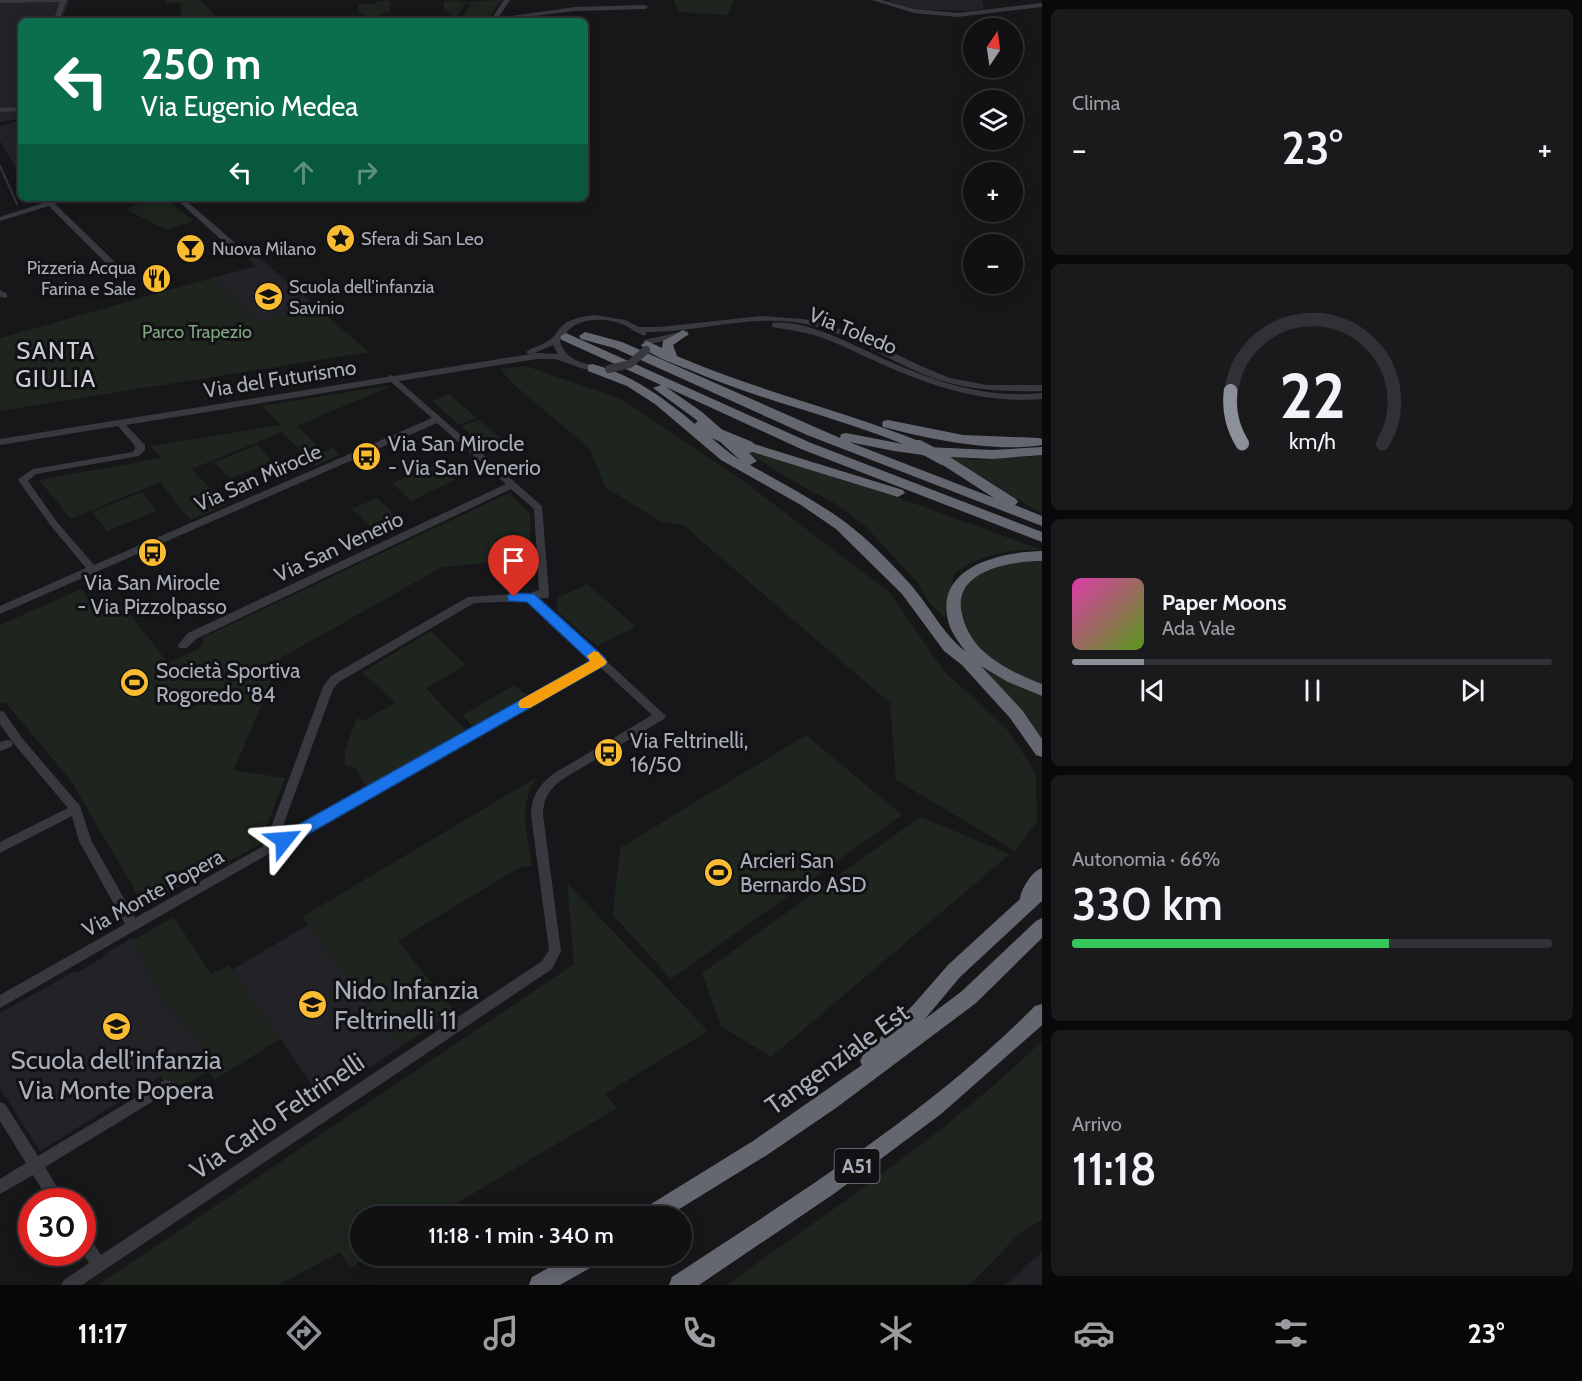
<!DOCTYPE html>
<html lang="it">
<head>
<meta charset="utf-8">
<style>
  :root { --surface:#111114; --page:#1a1a1d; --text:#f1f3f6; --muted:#9c9da0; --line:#303134; --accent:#8c9099 }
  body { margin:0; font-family:Cabin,sans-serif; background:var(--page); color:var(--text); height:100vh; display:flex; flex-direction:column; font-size:22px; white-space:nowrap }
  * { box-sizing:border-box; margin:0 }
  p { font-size:20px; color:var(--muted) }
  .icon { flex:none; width:33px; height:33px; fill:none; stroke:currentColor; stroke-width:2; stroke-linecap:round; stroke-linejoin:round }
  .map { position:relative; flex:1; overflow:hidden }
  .panel { display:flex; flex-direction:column; gap:9px; padding:9px; background:#09090b; width:540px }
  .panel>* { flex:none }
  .guide { position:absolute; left:18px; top:18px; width:570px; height:183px; border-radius:9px; box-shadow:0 3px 15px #0003,0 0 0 2px var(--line); background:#0b6e4f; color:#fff; overflow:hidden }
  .needle { width:39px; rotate:13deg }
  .controls { position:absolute; left:963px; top:18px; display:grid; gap:12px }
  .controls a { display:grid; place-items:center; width:60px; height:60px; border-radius:50%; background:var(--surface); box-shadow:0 3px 15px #0003,0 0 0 2px var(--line); font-size:30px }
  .speed { position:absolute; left:18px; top:1188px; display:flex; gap:12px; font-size:30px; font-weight:700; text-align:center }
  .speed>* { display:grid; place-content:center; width:78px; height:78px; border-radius:50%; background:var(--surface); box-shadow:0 3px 15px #0003,0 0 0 2px var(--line); line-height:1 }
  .speed .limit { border:9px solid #d22; background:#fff; color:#111 }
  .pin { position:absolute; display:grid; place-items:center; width:51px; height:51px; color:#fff; margin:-62px -26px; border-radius:50% 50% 50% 0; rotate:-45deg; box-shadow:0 0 6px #0007 }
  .pin .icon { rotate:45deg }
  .me { position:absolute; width:66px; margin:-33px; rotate:62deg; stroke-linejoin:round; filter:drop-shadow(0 0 4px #0008) }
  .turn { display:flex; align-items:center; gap:21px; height:126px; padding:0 24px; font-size:27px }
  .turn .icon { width:78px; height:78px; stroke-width:2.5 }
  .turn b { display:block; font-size:42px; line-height:51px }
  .lanes { display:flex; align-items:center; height:57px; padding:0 24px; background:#0003; justify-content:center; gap:30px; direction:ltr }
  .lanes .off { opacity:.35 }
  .big { font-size:45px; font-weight:600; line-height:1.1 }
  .panel .tile { flex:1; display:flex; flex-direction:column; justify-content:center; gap:9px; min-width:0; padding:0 21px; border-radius:9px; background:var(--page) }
  .panel .dial { align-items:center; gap:0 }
  .dial svg { height:156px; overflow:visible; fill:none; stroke:var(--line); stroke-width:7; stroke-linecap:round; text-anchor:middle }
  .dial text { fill:var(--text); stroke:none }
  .song { display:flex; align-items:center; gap:18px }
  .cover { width:72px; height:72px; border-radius:9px; background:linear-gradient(135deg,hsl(320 70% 55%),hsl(90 70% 35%)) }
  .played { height:6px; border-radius:3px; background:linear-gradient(90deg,var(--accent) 15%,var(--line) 15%) }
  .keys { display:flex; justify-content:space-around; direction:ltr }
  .heat { display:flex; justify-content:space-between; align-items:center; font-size:33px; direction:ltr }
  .charge { height:9px; border-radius:4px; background:linear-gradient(90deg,#34c759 66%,var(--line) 0) }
  .trip { position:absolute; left:350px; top:1206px; width:342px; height:60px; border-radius:30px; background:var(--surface); box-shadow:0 3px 15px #0003,0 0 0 2px var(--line); font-weight:600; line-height:60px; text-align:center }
  .menu { display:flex; height:96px; justify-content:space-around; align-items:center; background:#070708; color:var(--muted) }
  .menu .icon { width:42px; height:42px }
  .menu .active { color:var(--accent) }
  .menu b { font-size:27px; color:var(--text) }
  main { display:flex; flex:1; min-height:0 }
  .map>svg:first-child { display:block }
</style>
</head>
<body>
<main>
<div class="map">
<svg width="1042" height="1285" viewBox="0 0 1042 1285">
  <rect width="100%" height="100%" fill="#17171a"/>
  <g fill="#232327">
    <polygon points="890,0 982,0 984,9 967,11 916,9 890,2"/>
    <polygon points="69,2 61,21 21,21 21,116 20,119 0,122 0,3"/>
    <polygon points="21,120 21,177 0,141 0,126"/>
    <polygon points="255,254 321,311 256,320 212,278 256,266 247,257"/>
    <polygon points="308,925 401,1047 322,1099 232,970"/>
    <polygon points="132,938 163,1000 206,1048 40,1151 0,1088 0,1013 73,972 76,973 104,957 104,954"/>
    <polygon points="1042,1252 1042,1285 1005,1285"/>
  </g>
  <g fill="#1d251e">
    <polygon points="167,0 199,0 211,11 217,21 179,20 177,16 181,16 180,7 182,4 177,2 166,4"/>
    <path d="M391 0 390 6 382 7H390V11C377 17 372 19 359 13L358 4H375L374 2Z"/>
    <path d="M450 0 457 3 454 0C467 4 486 0 501 0L487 21H464L462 17 471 4 466 3 457 16 459 19H455L444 9V2Z"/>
    <polygon points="674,0 733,0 728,15 678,12"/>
    <polygon points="148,198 165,198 193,221 166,230 127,210"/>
    <polygon points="212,278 256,320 321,311 369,352 0,411 0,338"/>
    <polygon points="526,366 621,399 742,480 889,592 944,671 1006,728 1036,773 1037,822 1015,851 896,780 890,703 683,525 660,521 605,487 590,449 513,384 500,369"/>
    <polygon points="386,386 389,387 297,426 324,452 333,448 340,455 315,466 282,432 192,469 226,505 190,520 160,482 71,519 39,480 161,458 150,446 280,425 262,406"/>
    <polygon points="449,394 477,418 459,425 433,401"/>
    <polygon points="479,420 504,441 487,449 461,426"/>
    <polygon points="257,445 272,461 230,479 214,462"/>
    <path d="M738 447 894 496 1042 550C1009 549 981 554 954 574L945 618 928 601 918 583 865 526 838 505 798 484Z"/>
    <polygon points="948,456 974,460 1042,456 1042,514"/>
    <polygon points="437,464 455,480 411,501 392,483"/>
    <polygon points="142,492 157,511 107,531 92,512"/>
    <polygon points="509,493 530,513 531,559 442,567 281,658 234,770 285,778 260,844 144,906 71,781 6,703 0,703 0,625 81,589 101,614 123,605 168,663 200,648 204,637"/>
    <polygon points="377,498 404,524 380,535 352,509"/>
    <path d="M1042 561V686C1021 676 983 660 970 640 964 630 961 614 958 603 975 560 1001 562 1042 561Z"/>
    <polygon points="587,584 636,627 597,646 557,611 557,598"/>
    <polygon points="431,631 466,665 426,688 465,730 366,786 356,768 345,765 345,749 357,718 363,721 395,703 362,672"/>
    <polygon points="971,654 1042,695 1042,740"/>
    <polygon points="514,685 527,695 472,726 463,715"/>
    <polygon points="806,735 902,815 671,979 613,915 620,848"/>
    <path d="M537 777C517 806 528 834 532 866L518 868 398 941 454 1011 401 1047 302 917Z"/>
    <polygon points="920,817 1010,854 771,1057 721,1026 702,973"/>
    <polygon points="567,883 708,1031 605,1094 617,1108 435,1216 360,1216 360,1256 370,1256 350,1268 340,1252 278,1285 98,1285 574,964"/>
    <polygon points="174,917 211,974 229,965 280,1039 214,1080 208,1071 172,1094 160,1076 205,1047 163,1000 133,940"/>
    <path d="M1042 1041V1220L1019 1234 973 1282 967 1285H726C835 1208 946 1134 1042 1041Z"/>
  </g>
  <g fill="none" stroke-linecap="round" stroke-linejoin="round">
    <polyline stroke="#2d363e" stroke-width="2" points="0,166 17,204"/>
    <g fill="#38393f" fill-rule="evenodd">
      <polygon points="0,0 69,0 66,2 59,21 53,21 60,2 0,3"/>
      <polygon points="504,0 510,0 498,18 575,7 645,5 648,7 645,9 575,11 490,21"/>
      <polygon points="872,0 882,0 914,9 958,13 1042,3 1042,7 958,17 914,13"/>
      <polygon points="21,107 21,111 0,112 0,108"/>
      <polygon points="59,198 71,198 55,204 117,264 117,268 111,268 49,206 0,221 0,217"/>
      <polygon points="175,198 183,198 241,248 241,252 235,252"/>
      <polygon points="0,290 7,294 7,298 0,297"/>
      <path d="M595 315 625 320 639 327H660L761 316 803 319 823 323 856 335 921 366 950 378 987 385H1042V391C1005 392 968 390 933 378 890 362 852 334 806 324 753 313 699 333 646 332V335H643C636 333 630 327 622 324 599 316 571 318 560 342 567 362 585 364 604 367V371L584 369 555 359H537L399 381 542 506 549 595 548 598H538L666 716 664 719 561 780C549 790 543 799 543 815L561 951 552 969 82 1285H61L64 1280 89 1263 82 1252V1232L87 1234 101 1255 542 961 549 950 531 815C531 797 539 785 553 774L652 715 600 667 291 842 280 845 277 844 270 853 0 1008V995L125 924 79 841 72 816 0 853V842L68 808 14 744 0 724V711L4 712 22 738 80 806 91 840 135 918 262 847 266 841 323 687 331 676 468 597 530 593 539 590 534 509 511 489 196 639 187 648H179L178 645 188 633 506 484 437 423 0 614V606L86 568 51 526 18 480 20 478 33 469 133 452 135 449V446L118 426 0 445V439L387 377 391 375 394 376 537 353 558 354 553 345 530 355 526 352C533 347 543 345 551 339 555 336 556 332 560 328 569 318 582 317 595 315ZM391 382 432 418 94 565 57 522 28 481 36 474 139 456 145 450V445L126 425ZM528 601 593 661 285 834H280L333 689 339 682 474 603Z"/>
      <path d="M772 323C807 319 854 346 886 360 936 382 986 399 1042 393V399C983 404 930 386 877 362 857 353 838 343 817 336 802 331 787 330 772 327Z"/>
      <polygon points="685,331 688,331 688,335 647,345 643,342 644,340"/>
      <polygon points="7,740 11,741 13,744 11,747 0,751 0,742"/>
      <polygon points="165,1080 170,1081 172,1086 170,1091 45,1167 66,1202 50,1202 33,1175 0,1194 0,1179 26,1163 0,1121 0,1102 5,1104 38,1156"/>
    </g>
    <g fill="#646770" fill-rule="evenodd">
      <path d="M683 330 689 334 673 345 677 356 684 359C762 392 845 411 924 443L925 447 993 450 1042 447V455L993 459 950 457 1016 499 1018 502 1015 505 1042 516V526L807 435 614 348 581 339 579 336 585 332 622 342 840 438 841 434 846 433 903 444C833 416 759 400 690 370 675 364 652 357 641 345L647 341 662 348 663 341ZM849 442 894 451 938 457V462L994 498Z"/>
      <path d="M566 333 811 443 1042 532V542L801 449 666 387 702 412 743 448 744 444H754L903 490 905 493 898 497 746 450 757 461 750 465C782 483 815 500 845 522 869 540 891 563 911 585 930 607 943 634 966 652 960 644 952 634 949 624 932 567 1000 552 1042 551V561C1012 561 951 570 962 614 965 628 972 640 982 650 999 666 1021 676 1042 684V696L1008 682 981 666 1022 710 1042 739V757L1036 755 1010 718 962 665 944 651 902 594 836 529 801 505 721 460 655 404 627 386 588 371V365L592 364C647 378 688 419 731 454L740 460 694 418 653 388 661 385 562 340 560 337Z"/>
      <path d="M888 420 963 435 1039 438 1042 439V445C996 453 929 439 883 427L882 424 883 421Z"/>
      <path d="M1042 868V901L960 977 925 1019 962 991 1036 921 1042 918V938L976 1003 836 1108 767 1155 668 1216H640L643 1209 753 1141 862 1065 860 1061 863 1055 914 1004 948 965 1020 899C1021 889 1032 871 1042 868Z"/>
      <path d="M1042 1004V1025L1040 1027 941 1114 835 1193 699 1285H669L672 1277C798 1194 929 1113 1035 1006Z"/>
      <polygon points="570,1256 600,1256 597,1264 560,1285 529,1285 532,1277"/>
    </g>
    <polyline stroke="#38393f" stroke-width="8" points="609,369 630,364 646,350"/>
    <g stroke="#646770" stroke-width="12">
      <polyline points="700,427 749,447"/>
      <polyline points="919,446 943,459"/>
    </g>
  </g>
  <polygon fill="#1a73e8" stroke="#114b97" stroke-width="1.5" points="514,593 534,594 605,658 607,662 605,665 289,845 284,846 278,845 276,840 278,836 590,661 527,602 509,601 507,597 509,594"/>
  <polygon fill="#f59e0b" points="594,651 598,652 607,662 605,665 530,708 520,708 518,704 520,700 590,661 587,656"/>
  <defs>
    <symbol id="sight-disc" viewBox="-11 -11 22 22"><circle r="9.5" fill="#f8bb31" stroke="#121215"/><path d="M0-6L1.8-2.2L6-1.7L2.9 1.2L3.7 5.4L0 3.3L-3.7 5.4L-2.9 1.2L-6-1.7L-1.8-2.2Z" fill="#111"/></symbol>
    <symbol id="bar-disc" viewBox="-11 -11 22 22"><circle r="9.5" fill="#f8bb31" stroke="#121215"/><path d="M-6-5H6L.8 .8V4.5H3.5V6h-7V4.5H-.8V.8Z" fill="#111"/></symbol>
    <symbol id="restaurant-disc" viewBox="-11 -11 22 22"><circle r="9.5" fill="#f8bb31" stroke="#121215"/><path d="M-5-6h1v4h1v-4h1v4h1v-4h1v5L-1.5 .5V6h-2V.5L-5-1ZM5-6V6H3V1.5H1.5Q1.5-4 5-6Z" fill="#111"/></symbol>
    <symbol id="school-disc" viewBox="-11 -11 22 22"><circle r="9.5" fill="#f8bb31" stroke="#121215"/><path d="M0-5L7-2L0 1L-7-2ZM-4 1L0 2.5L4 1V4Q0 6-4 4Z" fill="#111"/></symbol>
    <symbol id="bus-disc" viewBox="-11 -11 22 22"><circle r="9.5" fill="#f8bb31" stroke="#121215"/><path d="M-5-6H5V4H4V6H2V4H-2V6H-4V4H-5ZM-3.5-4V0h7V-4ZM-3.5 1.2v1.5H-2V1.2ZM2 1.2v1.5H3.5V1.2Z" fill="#111"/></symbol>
    <symbol id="stadium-disc" viewBox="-11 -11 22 22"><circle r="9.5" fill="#f8bb31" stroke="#121215"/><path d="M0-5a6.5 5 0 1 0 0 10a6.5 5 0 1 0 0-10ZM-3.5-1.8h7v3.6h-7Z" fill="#111"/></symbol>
  </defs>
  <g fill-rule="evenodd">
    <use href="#sight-disc" x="324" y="222" width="33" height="33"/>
    <use href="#bar-disc" x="174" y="232" width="33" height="33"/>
    <use href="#restaurant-disc" x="140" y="262" width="33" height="33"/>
    <use href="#school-disc" x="252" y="280" width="33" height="33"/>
    <use href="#bus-disc" x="350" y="440" width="33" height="33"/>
    <use href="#bus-disc" x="136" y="536" width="33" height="33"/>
    <use href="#stadium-disc" x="118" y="666" width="33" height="33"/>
    <use href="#bus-disc" x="592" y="736" width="33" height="33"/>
    <use href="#stadium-disc" x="702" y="856" width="33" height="33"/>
    <use href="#school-disc" x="296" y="988" width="33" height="33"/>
    <use href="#school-disc" x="100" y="1010" width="33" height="33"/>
  </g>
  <g text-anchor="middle" stroke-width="6" stroke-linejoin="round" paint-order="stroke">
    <g font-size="18" fill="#a9aeba" stroke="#121215" text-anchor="start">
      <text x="361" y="245">Sfera di San Leo</text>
      <text x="212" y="255">Nuova Milano</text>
      <text x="136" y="274" text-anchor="end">Pizzeria Acqua<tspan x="136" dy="21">Farina e Sale</tspan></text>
      <text x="289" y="293">Scuola dell'infanzia<tspan x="289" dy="21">Savinio</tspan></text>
    </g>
    <g font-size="18" fill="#80a583" stroke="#121215">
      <text x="197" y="338">Parco Trapezio</text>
    </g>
    <rect fill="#121215" stroke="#7c7f88" stroke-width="1.5" x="834.5" y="1149" width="45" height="34" rx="4.5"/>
    <g font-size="20" font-weight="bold" fill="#a9aeba">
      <text x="857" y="1173">A51</text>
    </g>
    <g font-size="21" fill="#a9aeba" stroke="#121215">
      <text transform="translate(853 331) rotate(22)" y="7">Via Toledo</text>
      <text transform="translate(280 379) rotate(-9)" y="7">Via del Futurismo</text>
      <text transform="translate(258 478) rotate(-24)" y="7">Via San Mirocle</text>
      <text transform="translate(339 547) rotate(-25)" y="7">Via San Venerio</text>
      <text transform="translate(153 893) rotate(-29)" y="7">Via Monte Popera</text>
    </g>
    <g font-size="21" fill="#a9aeba" stroke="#121215" text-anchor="start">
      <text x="388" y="451">Via San Mirocle<tspan x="388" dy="24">- Via San Venerio</tspan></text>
      <text x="152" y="590" text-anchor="middle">Via San Mirocle<tspan x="152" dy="24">- Via Pizzolpasso</tspan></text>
      <text x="156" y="678">Società Sportiva<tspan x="156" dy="24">Rogoredo '84</tspan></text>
      <text x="630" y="748">Via Feltrinelli,<tspan x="630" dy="24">16/50</tspan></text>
      <text x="740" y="868">Arcieri San<tspan x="740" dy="24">Bernardo ASD</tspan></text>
    </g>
    <g font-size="24" letter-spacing="1.5" fill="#cacdd6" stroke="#121215">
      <text x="56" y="359">SANTA<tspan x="56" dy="28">GIULIA</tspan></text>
    </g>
    <g font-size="26" fill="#a9aeba" stroke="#121215" text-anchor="start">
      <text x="334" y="999">Nido Infanzia<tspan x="334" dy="30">Feltrinelli 11</tspan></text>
      <text x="116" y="1069" text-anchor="middle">Scuola dell’infanzia<tspan x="116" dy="30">Via Monte Popera</tspan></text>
    </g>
    <g font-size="26" fill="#a9aeba" stroke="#121215">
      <text transform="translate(837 1059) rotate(-36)" y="9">Tangenziale Est</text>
      <text transform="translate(277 1116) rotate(-34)" y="9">Via Carlo Feltrinelli</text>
    </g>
  </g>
</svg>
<div class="controls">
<a><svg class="needle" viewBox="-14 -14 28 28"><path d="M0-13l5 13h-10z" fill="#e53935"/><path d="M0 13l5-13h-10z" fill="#9c9da0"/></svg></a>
<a><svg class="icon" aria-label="layers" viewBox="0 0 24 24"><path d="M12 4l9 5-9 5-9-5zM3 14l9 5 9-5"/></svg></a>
<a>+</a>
<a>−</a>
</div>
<div class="speed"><div class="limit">30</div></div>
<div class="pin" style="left:514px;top:597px;background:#d93025"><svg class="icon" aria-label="arrive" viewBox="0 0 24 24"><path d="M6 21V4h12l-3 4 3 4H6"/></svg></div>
<svg class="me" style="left:284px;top:840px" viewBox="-20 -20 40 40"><path d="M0-17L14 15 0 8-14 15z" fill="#1a73e8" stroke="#fff" stroke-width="4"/></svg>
<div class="trip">11:18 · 1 min · 340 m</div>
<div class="guide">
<div class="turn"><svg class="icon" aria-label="left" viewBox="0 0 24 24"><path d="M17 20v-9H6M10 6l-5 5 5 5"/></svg><div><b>250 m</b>Via Eugenio Medea</div></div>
<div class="lanes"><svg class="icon" aria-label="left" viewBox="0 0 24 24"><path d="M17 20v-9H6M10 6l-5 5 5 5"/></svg><svg class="icon off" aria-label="ahead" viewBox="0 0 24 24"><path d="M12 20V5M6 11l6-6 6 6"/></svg><svg class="icon off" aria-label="right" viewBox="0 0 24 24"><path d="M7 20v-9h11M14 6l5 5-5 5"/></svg></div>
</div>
</div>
<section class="panel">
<div class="tile"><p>Clima</p>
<div class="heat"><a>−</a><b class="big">23°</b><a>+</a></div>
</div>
<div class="tile dial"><svg viewBox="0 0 100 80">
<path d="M14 69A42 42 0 1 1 86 69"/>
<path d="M14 69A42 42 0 0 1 8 42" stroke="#8c9099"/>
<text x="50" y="56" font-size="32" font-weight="700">22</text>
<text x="50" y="72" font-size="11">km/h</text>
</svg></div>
<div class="tile">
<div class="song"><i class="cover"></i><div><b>Paper Moons</b><p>Ada Vale</p></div></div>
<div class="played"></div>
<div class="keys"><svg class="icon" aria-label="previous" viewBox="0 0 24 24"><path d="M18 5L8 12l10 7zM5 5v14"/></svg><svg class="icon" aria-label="pause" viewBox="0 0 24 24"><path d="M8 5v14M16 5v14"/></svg><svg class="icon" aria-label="next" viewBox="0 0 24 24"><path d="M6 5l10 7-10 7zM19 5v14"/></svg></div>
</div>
<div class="tile"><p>Autonomia · 66%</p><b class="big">330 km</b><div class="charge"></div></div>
<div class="tile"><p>Arrivo</p><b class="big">11:18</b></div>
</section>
</main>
<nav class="menu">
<b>11:17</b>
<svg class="icon active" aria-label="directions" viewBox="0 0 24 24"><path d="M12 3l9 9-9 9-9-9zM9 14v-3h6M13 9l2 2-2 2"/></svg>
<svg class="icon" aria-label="music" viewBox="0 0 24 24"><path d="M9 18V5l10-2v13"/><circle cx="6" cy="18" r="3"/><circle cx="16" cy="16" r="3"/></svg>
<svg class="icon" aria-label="phone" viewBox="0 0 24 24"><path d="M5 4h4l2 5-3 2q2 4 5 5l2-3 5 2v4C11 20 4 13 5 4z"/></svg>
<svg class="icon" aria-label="climate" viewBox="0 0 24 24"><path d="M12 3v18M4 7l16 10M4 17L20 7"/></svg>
<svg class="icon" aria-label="car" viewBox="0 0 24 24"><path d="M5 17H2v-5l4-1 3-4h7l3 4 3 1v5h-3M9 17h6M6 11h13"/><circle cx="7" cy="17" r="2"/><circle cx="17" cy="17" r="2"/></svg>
<svg class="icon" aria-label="filters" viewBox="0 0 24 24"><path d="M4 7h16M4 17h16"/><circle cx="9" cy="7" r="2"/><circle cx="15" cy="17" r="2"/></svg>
<b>23°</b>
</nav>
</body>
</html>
